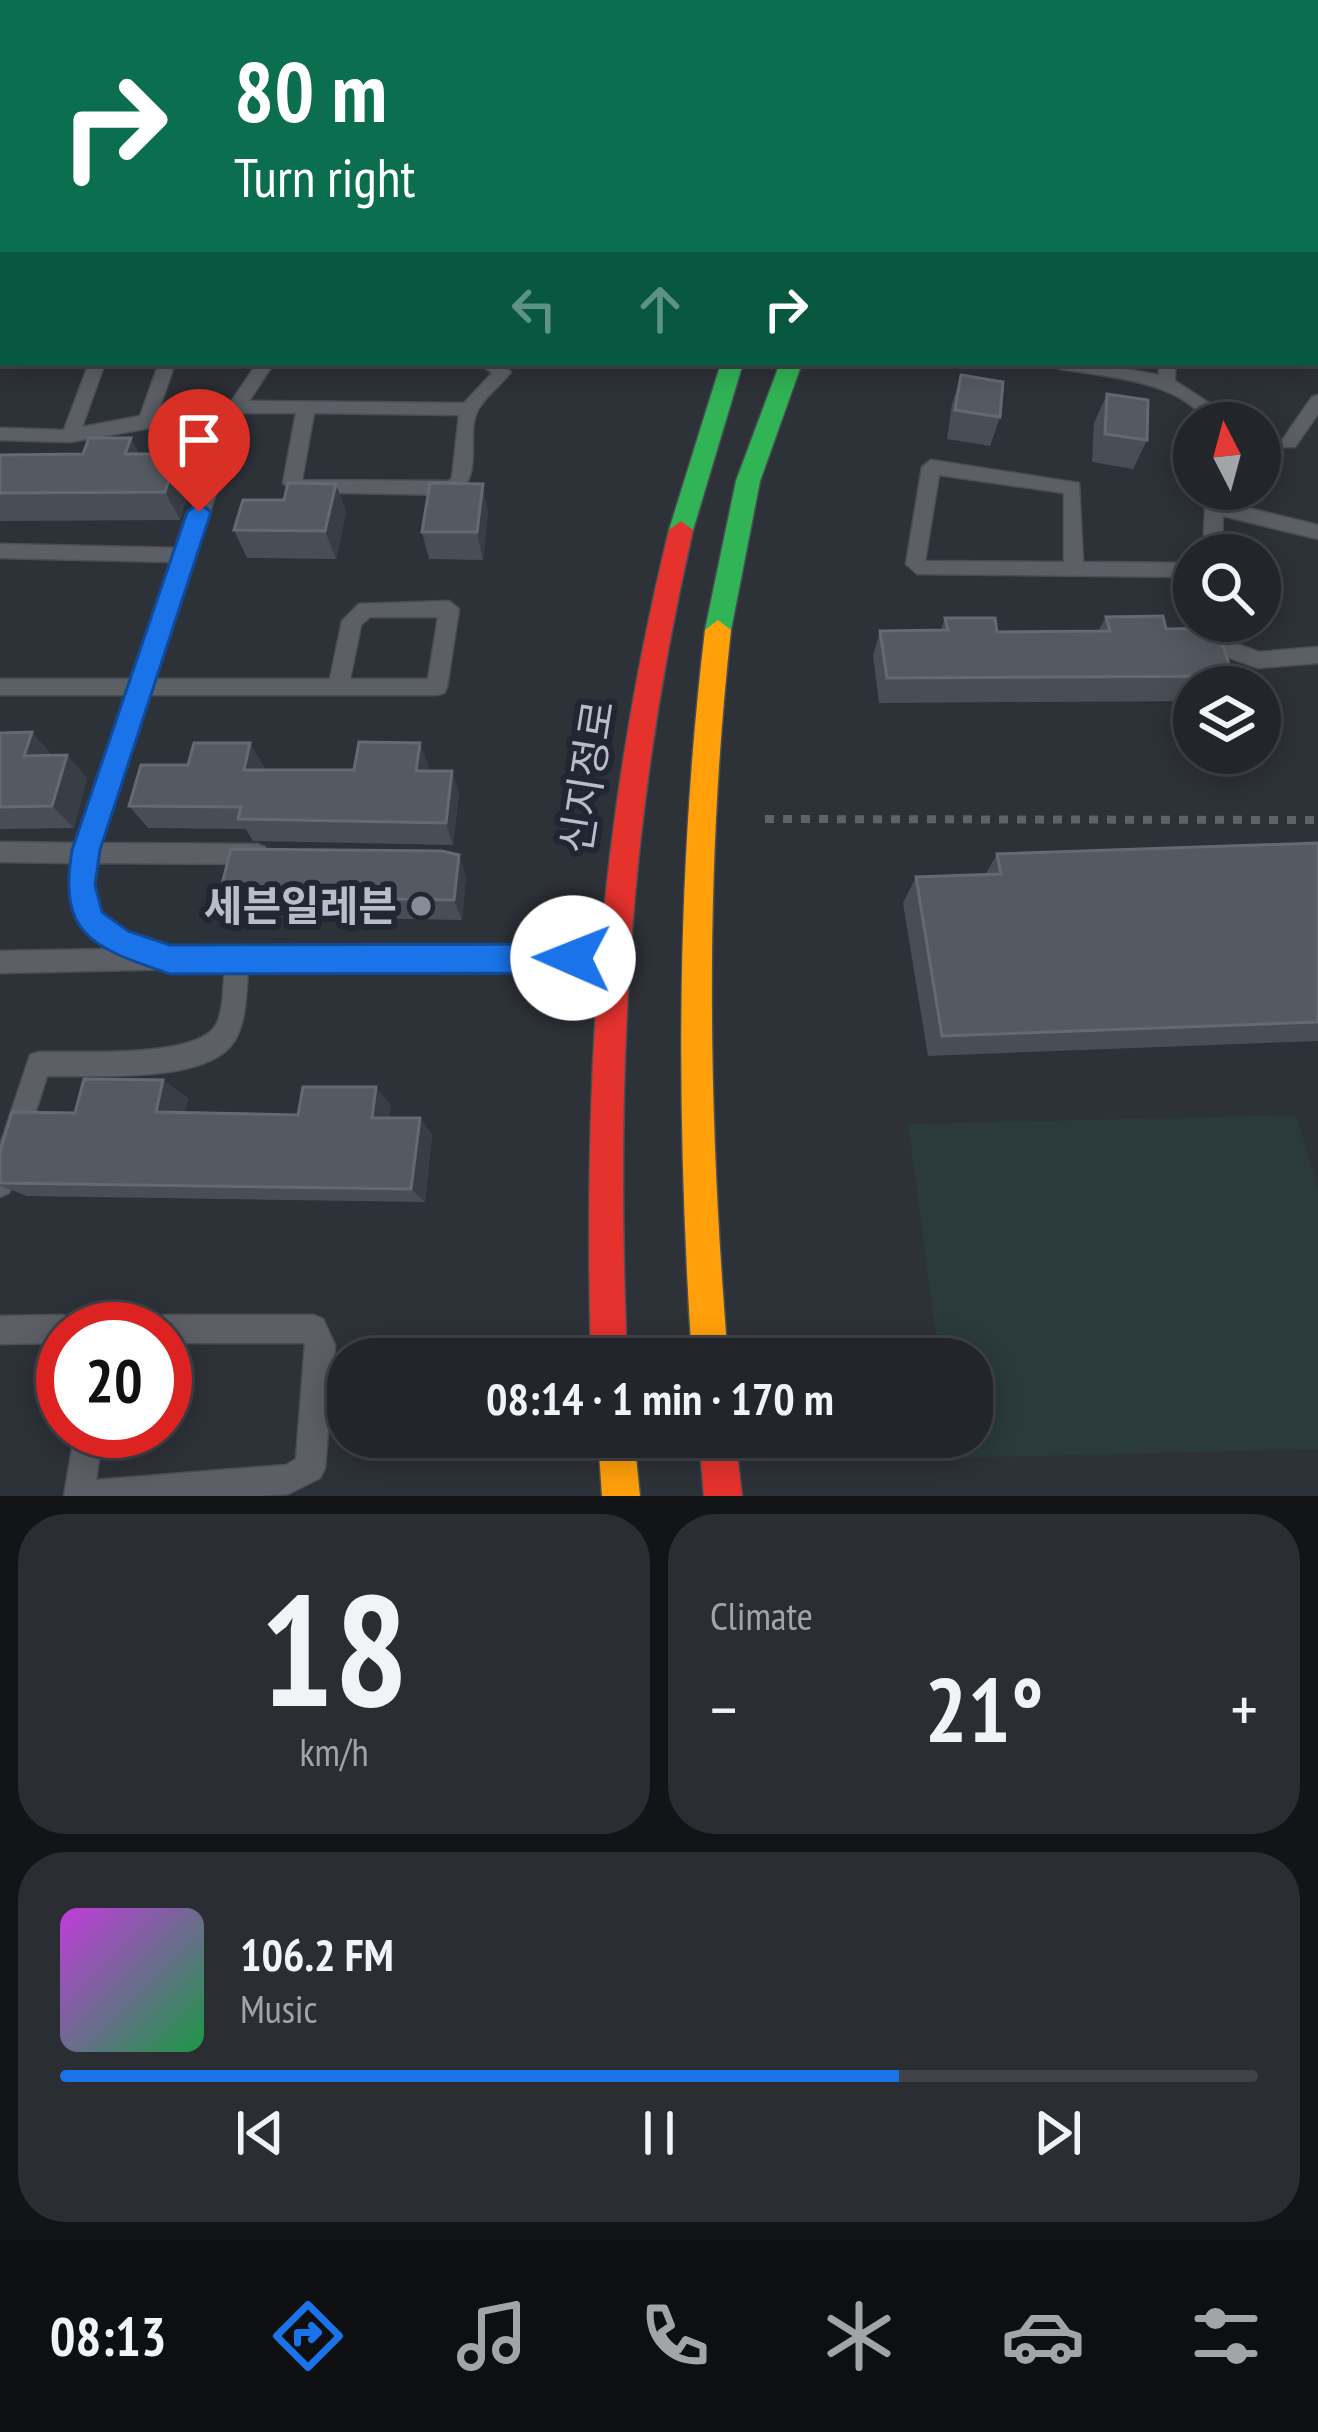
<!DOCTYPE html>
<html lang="en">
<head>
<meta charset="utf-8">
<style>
  :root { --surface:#22252a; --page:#2a2d32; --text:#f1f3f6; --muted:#a2a5a8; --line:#3f4247; --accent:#1a73e8 }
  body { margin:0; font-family:"PT Sans Narrow","Noto Sans KR",sans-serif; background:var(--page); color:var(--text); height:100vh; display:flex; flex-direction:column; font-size:45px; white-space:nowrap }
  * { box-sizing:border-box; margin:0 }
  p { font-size:39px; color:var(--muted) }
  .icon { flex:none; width:66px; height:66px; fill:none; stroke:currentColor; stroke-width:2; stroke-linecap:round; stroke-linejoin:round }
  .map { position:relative; height:1496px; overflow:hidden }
  .panel { display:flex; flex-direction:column; gap:18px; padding:18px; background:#131417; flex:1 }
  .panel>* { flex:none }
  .guide { position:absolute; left:0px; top:0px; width:1320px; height:366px; box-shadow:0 6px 30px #0003,0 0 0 3px var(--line); background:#0b6e4f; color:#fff; overflow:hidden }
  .needle { width:78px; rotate:354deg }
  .fabs { position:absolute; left:1173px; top:402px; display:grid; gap:24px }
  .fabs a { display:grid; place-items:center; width:108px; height:108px; border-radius:50%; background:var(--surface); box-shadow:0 6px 30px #0003,0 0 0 3px var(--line); font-size:60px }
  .speed { position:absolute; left:36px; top:1302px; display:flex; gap:24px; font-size:60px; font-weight:700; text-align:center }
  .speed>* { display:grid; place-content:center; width:156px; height:156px; border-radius:50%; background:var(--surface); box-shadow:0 6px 30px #0003,0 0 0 3px var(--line); line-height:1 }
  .speed .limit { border:18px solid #d22; background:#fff; color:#111 }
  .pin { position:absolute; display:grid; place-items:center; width:102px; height:102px; color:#fff; margin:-123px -51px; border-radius:50% 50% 50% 0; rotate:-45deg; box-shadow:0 0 12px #0007 }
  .pin .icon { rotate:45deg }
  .me { position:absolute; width:132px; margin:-66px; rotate:271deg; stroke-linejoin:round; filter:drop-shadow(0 0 9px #0008) }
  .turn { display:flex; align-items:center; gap:42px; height:252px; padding:0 36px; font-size:54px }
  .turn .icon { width:156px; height:156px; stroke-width:2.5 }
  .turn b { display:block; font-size:84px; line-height:102px }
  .lanes { display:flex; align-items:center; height:114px; padding:0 36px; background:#0003; justify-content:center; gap:60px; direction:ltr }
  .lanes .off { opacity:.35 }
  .big { font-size:90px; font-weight:800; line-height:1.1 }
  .panel .card { flex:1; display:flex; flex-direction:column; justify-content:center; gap:18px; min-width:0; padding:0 42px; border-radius:48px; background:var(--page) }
  .panel .dial { align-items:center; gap:0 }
  .dial b { font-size:156px; line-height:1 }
  .song { display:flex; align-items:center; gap:36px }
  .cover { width:144px; height:144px; border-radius:18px; background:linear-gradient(135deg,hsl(290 70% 55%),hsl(140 70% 35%)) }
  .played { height:12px; border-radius:6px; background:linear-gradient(90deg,var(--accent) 70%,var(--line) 70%) }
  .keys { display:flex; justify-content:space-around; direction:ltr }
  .heat { display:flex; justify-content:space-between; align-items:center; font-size:66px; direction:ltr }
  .panel .tiles { flex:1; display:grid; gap:18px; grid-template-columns:1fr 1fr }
  .card:last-child { grid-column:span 2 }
  .trip { position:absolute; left:327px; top:1338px; width:666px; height:120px; border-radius:48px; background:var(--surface); box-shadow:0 6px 30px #0003,0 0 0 3px var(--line); font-weight:800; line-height:120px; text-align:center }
  .dock { display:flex; height:192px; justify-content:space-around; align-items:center; background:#0e0f11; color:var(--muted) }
  .dock .icon { width:84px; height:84px }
  .dock .selected { color:var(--accent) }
  .dock b { font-size:54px; color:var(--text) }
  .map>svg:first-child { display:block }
</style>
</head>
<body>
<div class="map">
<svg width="1318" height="1496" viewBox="0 0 1318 1496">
  <rect width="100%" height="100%" fill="#2d3138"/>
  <polygon fill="#2a3a3d" points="1296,1115 1318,1187 1318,1449 952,1458 950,1437 972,1437 972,1359 939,1359 908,1124"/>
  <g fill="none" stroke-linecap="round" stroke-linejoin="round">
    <defs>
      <g id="lane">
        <polygon points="125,0 137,0 138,3 126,3"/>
        <polygon points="594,0 613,0 615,3 596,3"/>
        <polygon points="740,0 759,0 761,3 742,3"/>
        <rect x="1317" y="115" width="1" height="8"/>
        <rect x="1317" y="208" width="1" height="10"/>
        <rect x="0" y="235" width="3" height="10"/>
        <rect x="1317" y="297" width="1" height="10"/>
        <path d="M89 363H105L82 427 140 416 159 363H175L158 413 231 402 257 363H274L249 401 464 403 492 373 478 363H500L511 372C502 384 487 395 479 408 463 434 487 478 453 495L294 492 283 483 296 413H243L154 679H330L342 621 359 604 449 601 459 609 447 687 444 693 437 695H149L99 843 257 844 265 847 268 854 265 861 257 864 95 863 92 885 99 914 126 933 168 947 599 948 607 951 611 959 607 967 599 970 248 968C246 993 247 1029 229 1048 195 1083 93 1075 47 1076L13 1184 9 1193 0 1197V1145L30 1055 39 1052C75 1051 197 1059 216 1025 224 1010 223 986 225 968L0 973V951L109 949C74 923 66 907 73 863L0 862V842L77 843 128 695H0V679H134L174 562 0 558V544L179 548 225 415 70 442 0 440V428L64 430ZM314 413 459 415 452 478 449 481 302 480ZM370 617H438L428 679H350L361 625Z"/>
        <path d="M1052 363H1093L1159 375V363H1175V381L1214 406 1224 423H1206C1184 381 1103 376 1060 369Z"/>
        <polygon points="1318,395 1318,414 1295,447 1283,447 1280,443 1312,397"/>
        <path d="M931 460 1079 483 1083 562 1194 563V577L917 574 906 564 922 467ZM939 475 1064 493V562L925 561Z"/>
        <polygon points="1206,489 1224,489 1224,502 1318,525 1318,539 1223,516 1221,555 1203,555"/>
        <polygon points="1208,621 1228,621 1234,643 1259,652 1318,647 1318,663 1258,668 1219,654"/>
        <polygon points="63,1315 73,1319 77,1329 63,1329 63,1343 0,1344 0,1316"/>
        <polygon points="165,1315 313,1315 323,1319 335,1345 325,1468 320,1478 288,1494 258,1496 64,1496 75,1431 103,1431 96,1480 286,1465 296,1459 305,1343 165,1343 165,1329 151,1329 155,1319"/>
      </g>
      <g id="fast">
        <polygon points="721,363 743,363 693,530 681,539 669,530"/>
        <polygon points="780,363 802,363 760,481 731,630 718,640 705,630 736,481"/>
      </g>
      <g id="slow">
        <path d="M718 620 731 630C704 874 708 1115 728 1359H692C676 1115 676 873 705 630Z"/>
        <polygon points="598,1437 634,1437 640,1496 602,1496"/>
      </g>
      <g id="jam">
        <path d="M681 521 693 530C628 814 615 1069 627 1359H591C583 1068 600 814 669 530Z"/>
        <polygon points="699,1437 735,1437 742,1496 704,1496"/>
      </g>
    </defs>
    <use href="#lane" stroke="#4a4e55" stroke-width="3"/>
    <use href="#fast" stroke="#4a4e55" stroke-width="3"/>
    <use href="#slow" stroke="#4a4e55" stroke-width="3"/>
    <use href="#jam" stroke="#4a4e55" stroke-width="3"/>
    <polyline stroke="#5f6368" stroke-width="8" stroke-dasharray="9 9" stroke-linecap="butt" points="765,819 1318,820"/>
    <use href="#lane" fill="#5c6066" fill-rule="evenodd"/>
    <use href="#fast" fill="#30b455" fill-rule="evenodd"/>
    <use href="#slow" fill="#ff9f0a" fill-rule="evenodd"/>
    <use href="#jam" fill="#e5322d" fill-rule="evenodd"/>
  </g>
  <g fill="#494d56">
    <polygon points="178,0 467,0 467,3 185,3"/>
    <polygon points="3,147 3,205 0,206 0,148"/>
    <polygon points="961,375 1000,417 990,446 947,439 952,404"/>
    <polygon points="1107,394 1147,440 1133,469 1092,462 1094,423"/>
    <polygon points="139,454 191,482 180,520 0,521 0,455"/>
    <polygon points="336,484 346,512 336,559 247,558 234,530"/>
    <polygon points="488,512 483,560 429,559 422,532"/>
    <polygon points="1106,617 1166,629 1233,676 1224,687 1194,687 1194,701 879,703 873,656 880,631 941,630 945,618 997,632 1098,631"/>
    <polygon points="0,733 52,755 67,755 87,778 74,828 0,829"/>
    <polygon points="250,743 264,767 263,770 354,770 429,767 428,771 452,771 459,794 453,845 253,841 246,829 148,828 129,806 188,765"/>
    <polygon points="1318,843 1318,1041 928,1056 903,903 916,877 985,875 997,854"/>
    <polygon points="466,876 462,920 236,916 219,896"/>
    <polygon points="188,1098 185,1113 298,1115 391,1105 389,1118 420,1118 432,1135 425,1202 27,1196 0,1186 0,1152 75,1113"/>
  </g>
  <g fill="#393d45">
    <polygon points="806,0 853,0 850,3 804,3"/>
    <polygon points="131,438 146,466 125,454"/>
    <polygon points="177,454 191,482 180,520 165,492"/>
    <polygon points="336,484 346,512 336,559 325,531"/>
    <polygon points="483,484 488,512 483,560 477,532"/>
    <polygon points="32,732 53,756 24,756"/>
    <polygon points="250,743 264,767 258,793 244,770"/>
    <polygon points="420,743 429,767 425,794 416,771"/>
    <polygon points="67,755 87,778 74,828 52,806"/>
    <polygon points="452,771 459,794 453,845 446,823"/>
    <polygon points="459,855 466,876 462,920 454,900"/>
    <polygon points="163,1080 188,1098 182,1129 156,1112"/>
    <polygon points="376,1087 391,1105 387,1134 372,1118"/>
    <polygon points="420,1118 432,1135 425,1202 411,1189"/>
  </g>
  <g fill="#555962" stroke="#656972" stroke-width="3">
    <polygon points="373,0 460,0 456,3 381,3"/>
    <polygon points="764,0 806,0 804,3 762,3"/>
    <polygon points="3,147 3,177 0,176 0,148"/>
    <polygon points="961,375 1003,382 1000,417 955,410"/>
    <polygon points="1107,394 1148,400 1147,440 1105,434"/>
    <polygon points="89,438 131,438 125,454 177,454 165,492 0,493 0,455 83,454"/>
    <polygon points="288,483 336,484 325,531 234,530 243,500 284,500"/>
    <polygon points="430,483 483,484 477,532 422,532"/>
    <polygon points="1163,616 1166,629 1217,628 1233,676 887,678 880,631 948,630 945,618 995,618 997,632 1110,631 1106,617"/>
    <polygon points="32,732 24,756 67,755 52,806 0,807 0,733"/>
    <polygon points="359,742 420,743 416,771 452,771 446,823 238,819 241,807 129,806 141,765 188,765 194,743 250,743 244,770 354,770"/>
    <polygon points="1318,843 1318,1022 942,1036 916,877 1001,874 997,854"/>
    <polygon points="231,849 442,851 459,855 454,900 219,896"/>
    <polygon points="84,1079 163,1080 156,1112 298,1115 303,1087 376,1087 372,1118 420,1118 411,1189 0,1183 0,1152 12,1112 75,1113"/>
  </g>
  <path fill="#1a73e8" stroke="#114b97" stroke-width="3" d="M199 503 211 512 100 850 95 885 102 912 128 931 170 945 573 944 584 948 588 958 584 968 573 973 170 974C96 948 57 938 72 850L187 512Z"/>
  <circle fill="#878c96" stroke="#202733" stroke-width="4.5" cx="421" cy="906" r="12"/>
  <g text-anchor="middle" stroke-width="12" stroke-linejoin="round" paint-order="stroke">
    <g font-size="42" fill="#b8bdc8" stroke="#202733">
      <text transform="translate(587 777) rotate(-81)" y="15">신지정로</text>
    </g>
    <g font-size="42" font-weight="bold" fill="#b8bdc8" stroke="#202733" text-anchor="end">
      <text x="397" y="921">세븐일레븐</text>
    </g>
  </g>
</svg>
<div class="fabs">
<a><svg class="needle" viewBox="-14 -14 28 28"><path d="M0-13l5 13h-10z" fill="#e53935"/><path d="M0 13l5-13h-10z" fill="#a2a5a8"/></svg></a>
<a><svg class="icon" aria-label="search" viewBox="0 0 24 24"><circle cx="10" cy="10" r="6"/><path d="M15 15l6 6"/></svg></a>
<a><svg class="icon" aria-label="layers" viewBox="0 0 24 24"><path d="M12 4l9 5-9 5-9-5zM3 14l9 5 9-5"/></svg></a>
</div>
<div class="speed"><div class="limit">20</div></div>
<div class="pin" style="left:199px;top:512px;background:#d93025"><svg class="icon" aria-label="arrive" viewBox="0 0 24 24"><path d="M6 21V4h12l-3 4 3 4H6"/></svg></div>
<svg class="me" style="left:573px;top:958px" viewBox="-20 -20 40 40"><circle r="19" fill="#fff"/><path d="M0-13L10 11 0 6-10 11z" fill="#1a73e8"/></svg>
<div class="trip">08:14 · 1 min · 170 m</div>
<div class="guide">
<div class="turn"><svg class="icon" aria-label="right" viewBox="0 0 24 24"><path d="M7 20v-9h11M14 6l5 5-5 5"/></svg><div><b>80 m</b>Turn right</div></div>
<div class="lanes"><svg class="icon off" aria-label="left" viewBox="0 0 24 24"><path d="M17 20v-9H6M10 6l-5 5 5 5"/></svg><svg class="icon off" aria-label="ahead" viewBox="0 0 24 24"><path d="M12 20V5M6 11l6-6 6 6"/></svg><svg class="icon" aria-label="right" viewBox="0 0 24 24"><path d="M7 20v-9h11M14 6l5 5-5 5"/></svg></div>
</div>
</div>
<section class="panel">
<div class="tiles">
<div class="card dial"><b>18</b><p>km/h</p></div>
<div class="card"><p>Climate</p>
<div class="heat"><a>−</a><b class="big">21°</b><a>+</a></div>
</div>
<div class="card">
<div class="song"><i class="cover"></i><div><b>106.2 FM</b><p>Music</p></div></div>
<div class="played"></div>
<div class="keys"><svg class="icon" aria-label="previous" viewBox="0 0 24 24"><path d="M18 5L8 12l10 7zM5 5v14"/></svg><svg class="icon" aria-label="pause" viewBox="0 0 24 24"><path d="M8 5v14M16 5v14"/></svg><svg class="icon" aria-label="next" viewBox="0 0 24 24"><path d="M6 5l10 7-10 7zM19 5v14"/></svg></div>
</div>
</div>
</section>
<nav class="dock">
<b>08:13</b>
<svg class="icon selected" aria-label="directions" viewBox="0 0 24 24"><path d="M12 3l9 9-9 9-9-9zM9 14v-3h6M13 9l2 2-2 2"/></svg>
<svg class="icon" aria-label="music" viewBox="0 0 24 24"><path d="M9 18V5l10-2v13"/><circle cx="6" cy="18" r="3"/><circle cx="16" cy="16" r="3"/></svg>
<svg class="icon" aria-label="phone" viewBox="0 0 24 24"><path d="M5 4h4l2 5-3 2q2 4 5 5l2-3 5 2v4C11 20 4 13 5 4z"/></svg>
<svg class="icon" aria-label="climate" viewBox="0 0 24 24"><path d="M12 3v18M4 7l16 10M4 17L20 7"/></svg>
<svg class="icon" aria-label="car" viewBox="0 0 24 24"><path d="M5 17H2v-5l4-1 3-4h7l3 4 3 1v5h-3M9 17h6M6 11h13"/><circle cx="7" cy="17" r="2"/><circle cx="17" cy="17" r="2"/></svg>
<svg class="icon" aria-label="filters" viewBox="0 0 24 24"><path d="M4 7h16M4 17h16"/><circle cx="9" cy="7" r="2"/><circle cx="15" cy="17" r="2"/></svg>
</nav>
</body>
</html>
